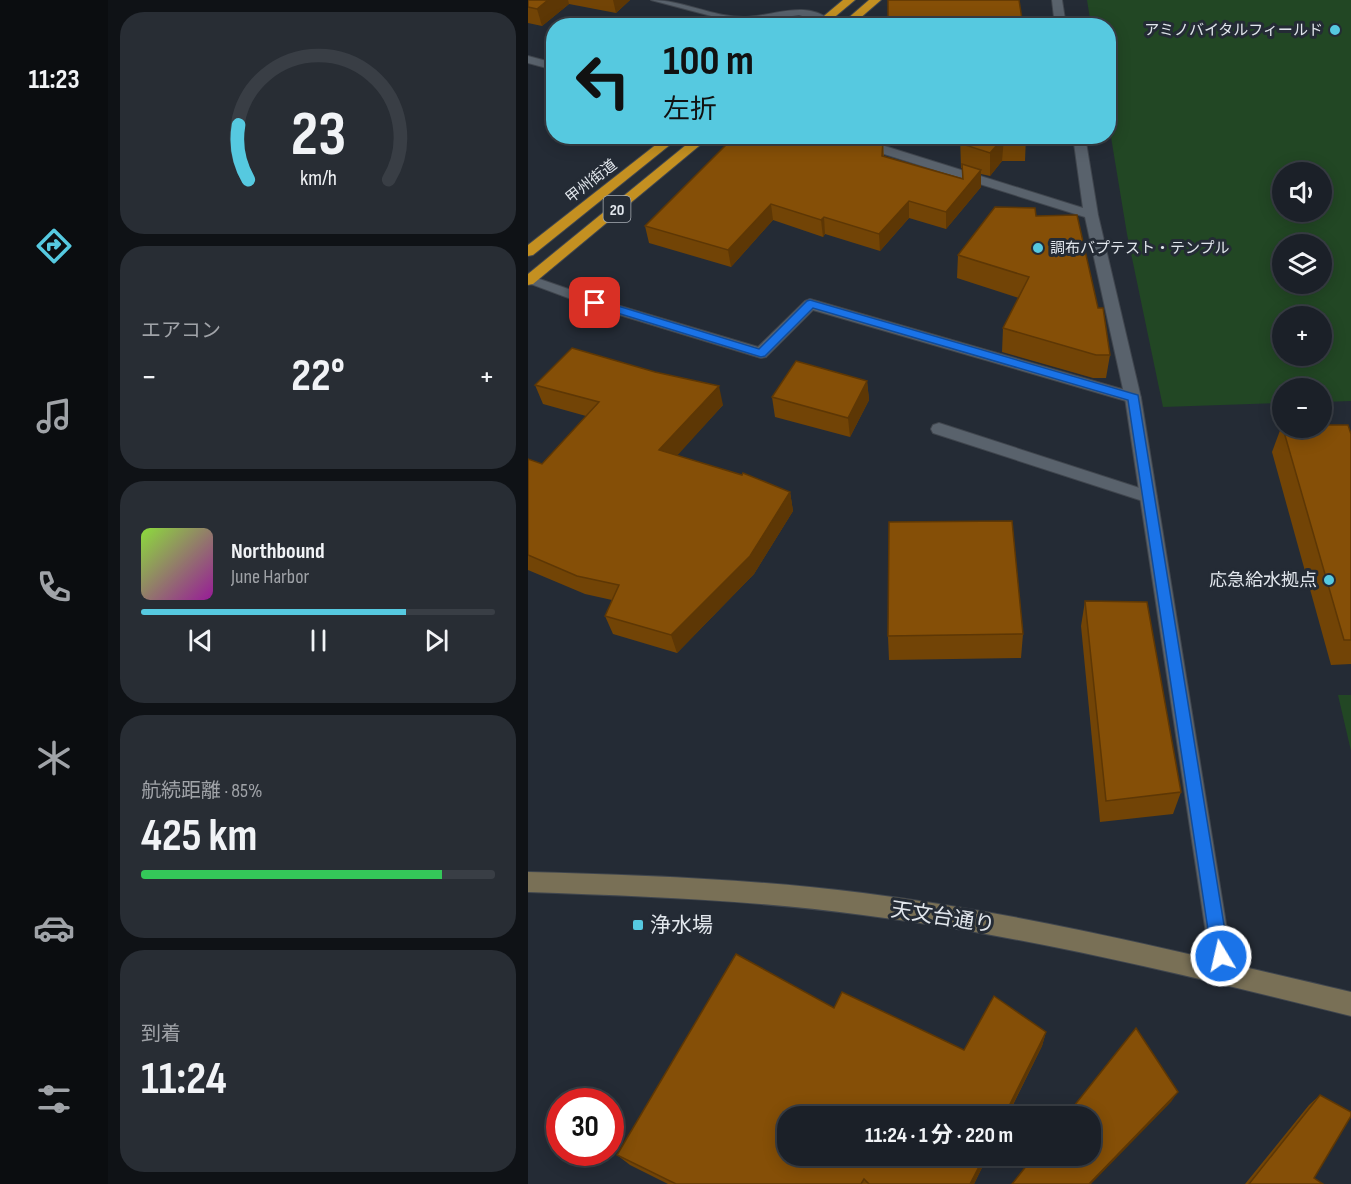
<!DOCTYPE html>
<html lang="ja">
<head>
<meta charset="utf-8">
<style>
  :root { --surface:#1b2028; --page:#282d34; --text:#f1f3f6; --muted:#a0a3a8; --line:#393e45; --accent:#56c9e0 }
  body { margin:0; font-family:"Sofia Sans Condensed","Noto Sans JP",sans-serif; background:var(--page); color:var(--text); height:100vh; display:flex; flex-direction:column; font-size:22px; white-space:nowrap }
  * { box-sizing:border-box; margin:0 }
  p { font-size:20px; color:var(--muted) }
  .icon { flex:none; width:33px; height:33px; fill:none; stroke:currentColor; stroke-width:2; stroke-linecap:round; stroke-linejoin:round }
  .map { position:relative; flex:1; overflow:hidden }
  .side { display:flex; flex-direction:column; gap:12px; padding:12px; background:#0f1216; width:420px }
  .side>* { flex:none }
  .hud { position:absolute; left:18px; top:18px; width:570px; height:126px; border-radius:24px; box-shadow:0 3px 15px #0003,0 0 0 2px var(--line); background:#56c9e0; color:#111; overflow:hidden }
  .buttons { position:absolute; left:744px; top:162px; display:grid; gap:12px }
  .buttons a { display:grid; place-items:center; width:60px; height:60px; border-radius:50%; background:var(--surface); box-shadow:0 3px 15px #0003,0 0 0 2px var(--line); font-size:30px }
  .speed { position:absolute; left:18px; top:1088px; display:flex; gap:12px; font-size:30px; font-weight:700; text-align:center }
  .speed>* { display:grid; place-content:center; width:78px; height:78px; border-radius:50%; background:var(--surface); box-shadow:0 3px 15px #0003,0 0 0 2px var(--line); line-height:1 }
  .speed .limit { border:9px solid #d22; background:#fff; color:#111 }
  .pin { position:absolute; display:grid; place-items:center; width:51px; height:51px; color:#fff; margin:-26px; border-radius:12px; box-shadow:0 3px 9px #0006 }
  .me { position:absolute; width:66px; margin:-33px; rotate:351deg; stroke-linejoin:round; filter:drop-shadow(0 0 4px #0008) }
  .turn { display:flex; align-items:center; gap:21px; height:126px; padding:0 18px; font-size:27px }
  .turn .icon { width:78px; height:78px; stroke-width:2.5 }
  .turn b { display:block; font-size:42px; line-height:51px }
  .big { font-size:45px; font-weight:700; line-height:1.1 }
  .side .tile { flex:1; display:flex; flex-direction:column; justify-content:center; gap:9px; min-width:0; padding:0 21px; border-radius:24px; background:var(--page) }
  .side .dial { align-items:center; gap:0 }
  .dial svg { height:156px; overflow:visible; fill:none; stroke:var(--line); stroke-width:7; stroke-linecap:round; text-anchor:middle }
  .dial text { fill:var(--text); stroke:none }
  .song { display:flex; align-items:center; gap:18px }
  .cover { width:72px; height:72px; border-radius:9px; background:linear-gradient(135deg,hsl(90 70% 55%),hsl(300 70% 35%)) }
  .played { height:6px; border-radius:3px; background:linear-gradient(90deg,var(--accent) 75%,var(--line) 75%) }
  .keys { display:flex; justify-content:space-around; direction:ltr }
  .heat { display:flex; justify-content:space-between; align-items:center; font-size:33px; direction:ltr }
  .charge { height:9px; border-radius:4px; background:linear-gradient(90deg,#34c759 85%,var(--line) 0) }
  .trip { position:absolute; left:249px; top:1106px; width:324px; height:60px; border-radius:24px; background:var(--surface); box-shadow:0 3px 15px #0003,0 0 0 2px var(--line); font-weight:700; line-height:60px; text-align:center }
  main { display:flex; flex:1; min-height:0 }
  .menu { display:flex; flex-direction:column; width:108px; justify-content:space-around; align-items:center; background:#0b0d10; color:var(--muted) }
  .menu .icon { width:42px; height:42px }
  .menu .active { color:var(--accent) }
  .menu b { font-size:27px; color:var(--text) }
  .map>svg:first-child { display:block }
</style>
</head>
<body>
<main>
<nav class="menu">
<b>11:23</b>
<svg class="icon active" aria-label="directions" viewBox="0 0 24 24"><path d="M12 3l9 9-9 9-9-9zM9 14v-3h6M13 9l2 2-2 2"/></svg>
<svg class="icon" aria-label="music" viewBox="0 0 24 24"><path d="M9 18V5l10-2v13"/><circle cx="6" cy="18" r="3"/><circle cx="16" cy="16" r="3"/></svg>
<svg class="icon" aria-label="phone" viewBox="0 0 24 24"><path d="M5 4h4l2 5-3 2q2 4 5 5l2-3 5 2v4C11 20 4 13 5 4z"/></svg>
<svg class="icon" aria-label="climate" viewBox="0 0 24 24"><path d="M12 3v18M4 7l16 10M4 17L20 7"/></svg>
<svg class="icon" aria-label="car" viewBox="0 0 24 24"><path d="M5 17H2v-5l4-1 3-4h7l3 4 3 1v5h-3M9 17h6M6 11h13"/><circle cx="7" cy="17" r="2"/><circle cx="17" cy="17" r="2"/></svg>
<svg class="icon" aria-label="filters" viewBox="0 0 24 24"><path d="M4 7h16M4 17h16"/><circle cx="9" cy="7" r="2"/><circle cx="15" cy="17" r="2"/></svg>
</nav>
<section class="side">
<div class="tile dial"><svg viewBox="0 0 100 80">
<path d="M14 69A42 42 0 1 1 86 69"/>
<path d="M14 69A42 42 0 0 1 9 41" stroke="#56c9e0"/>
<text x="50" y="56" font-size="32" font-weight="700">23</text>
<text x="50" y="72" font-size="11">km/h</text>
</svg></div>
<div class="tile"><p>エアコン</p>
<div class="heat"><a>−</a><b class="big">22°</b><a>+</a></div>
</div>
<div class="tile">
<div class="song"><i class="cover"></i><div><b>Northbound</b><p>June Harbor</p></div></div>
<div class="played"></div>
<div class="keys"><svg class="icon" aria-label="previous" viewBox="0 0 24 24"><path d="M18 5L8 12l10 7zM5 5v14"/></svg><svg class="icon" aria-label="pause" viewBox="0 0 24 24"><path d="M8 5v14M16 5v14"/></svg><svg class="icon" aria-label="next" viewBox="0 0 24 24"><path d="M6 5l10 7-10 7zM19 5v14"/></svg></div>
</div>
<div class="tile"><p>航続距離 · 85%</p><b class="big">425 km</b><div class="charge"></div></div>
<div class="tile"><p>到着</p><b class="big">11:24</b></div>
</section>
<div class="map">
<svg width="823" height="1184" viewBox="0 0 823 1184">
  <rect width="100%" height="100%" fill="#242b35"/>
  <g fill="#224724" fill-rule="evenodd">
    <path d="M559 0H823V401L794 402V388H754V403L635 407 599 234 581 125 580 26 563 25ZM754 172H794V212H754ZM754 244H794V284H754ZM754 316H794V356H754Z"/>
    <polygon points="810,695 823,695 823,751"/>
  </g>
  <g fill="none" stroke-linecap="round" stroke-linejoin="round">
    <defs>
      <g id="lane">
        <polygon points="0,275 72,300 230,347 277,301 282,299 611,394 613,398 611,402 605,403 285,310 238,357 233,358 62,306 0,283"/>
        <polygon points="411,423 627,493 629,497 627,501 621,503 405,433 403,429 405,425"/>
      </g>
      <g id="street">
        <path d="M123 0C155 0 187 18 218 17 245 16 278 0 302 20L297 23 271 15 218 23 206 22Z"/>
        <polygon points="524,0 534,0 538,26 527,26"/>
        <polygon points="0,56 26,63 26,70 0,63"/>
        <polygon points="291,136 316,136 347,143 555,208 545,136 557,136 570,215 613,398 706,973 703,981 695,984 687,981 684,973 597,398 557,217 340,149"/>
      </g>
      <path id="secondary" d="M0 872C112 875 224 879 335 893 500 914 661 954 823 992V1016C662 976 500 936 335 915 224 900 112 896 0 892Z"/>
      <g id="highway">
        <polygon points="315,0 327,0 296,26 284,26"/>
        <polygon points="341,0 353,0 323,26 311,26"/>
        <polygon points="139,136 153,136 5,255 0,256 0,245"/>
        <polygon points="169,136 183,136 5,284 0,285 0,274"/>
      </g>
    </defs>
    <use href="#lane" stroke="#40464e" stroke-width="2"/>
    <use href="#street" stroke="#40464e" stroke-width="2"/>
    <use href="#secondary" stroke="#40464e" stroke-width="2"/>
    <use href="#highway" stroke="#40464e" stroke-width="2"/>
    <use href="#lane" fill="#59626c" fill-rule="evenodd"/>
    <use href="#street" fill="#59626c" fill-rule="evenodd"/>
    <use href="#secondary" fill="#797056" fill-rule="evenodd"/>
    <use href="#highway" fill="#c49021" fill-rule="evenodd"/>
  </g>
  <g fill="#724406">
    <polygon points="0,0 102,0 88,13 41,4 14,26 0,23"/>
    <polygon points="207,136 357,136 356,144 355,143 356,156 434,178 434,168 433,168 432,136 498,136 497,161 474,161 462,176 453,174 453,187 418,229 381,218 352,251 297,234 295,237 245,220 203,267 121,243 117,226"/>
    <polygon points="508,216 582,355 578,378 565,378 474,352 475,328 491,298 429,278 430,255"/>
    <polygon points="339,381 341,400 322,437 247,417 244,397"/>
    <polygon points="7,385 195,405 149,455 262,492 265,511 226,574 149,653 85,634 77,616 84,600 57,594 0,570 0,459 14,464 58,416 15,404"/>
    <polygon points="754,425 823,434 823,664 803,665 744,452"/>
    <polygon points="557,601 653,792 645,814 572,822 553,626"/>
    <polygon points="495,634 493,658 361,660 360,636"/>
    <polygon points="306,1008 436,1050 518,1032 514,1046 446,1184 140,1184 102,1165 89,1155"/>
    <polygon points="792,1095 786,1178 795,1184 717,1184 781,1105"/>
  </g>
  <g fill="#5d3705">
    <polygon points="20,0 40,0 41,4 14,26 9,9"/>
    <polygon points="85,0 102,0 88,13"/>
    <polygon points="476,137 474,161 462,176 462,153"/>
    <polygon points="453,170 453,187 418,229 418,212"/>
    <polygon points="381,201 381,218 352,251 351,234"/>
    <polygon points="243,204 245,220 203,267 200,250"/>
    <polygon points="296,217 297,234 295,237 293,220"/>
    <polygon points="339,381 341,400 322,437 320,418"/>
    <polygon points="191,386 195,405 137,469 131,450"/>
    <polygon points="262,492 265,511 226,574 149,653 143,635"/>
    <polygon points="518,1032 514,1046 479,1116 476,1116"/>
    <polygon points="650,1092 643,1102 563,1184 561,1184"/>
    <polygon points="457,1155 460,1155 446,1184 442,1184"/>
  </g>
  <g fill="#854f07" stroke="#5d3705" stroke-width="1.5">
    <polygon points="0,0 20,0 9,9 0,7"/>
    <polygon points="360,0 491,0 495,26 360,26"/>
    <polygon points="207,136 343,136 355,140 354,156 435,179 434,164 453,170 418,212 381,201 351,234 296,217 293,220 243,204 200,250 117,226"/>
    <polygon points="433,136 498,136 498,137 476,137 462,153 434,144"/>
    <polygon points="467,207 507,208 508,216 549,215 570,308 575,308 582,355 568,355 475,328 501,277 430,255"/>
    <polygon points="44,348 127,372 191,386 131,450 214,475 215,473 262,492 222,556 143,635 77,616 91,585 49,576 0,555 0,459 14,464 71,402 7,385"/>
    <polygon points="268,361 339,381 320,418 244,397"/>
    <polygon points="754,425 754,428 794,428 794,425 820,425 823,434 823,640 816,640"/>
    <polygon points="484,521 495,634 360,636 361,522"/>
    <polygon points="557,601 619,602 653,792 578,801"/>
    <polygon points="208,954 306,1008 314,992 436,1050 466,996 518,1032 476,1116 260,1116 260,1155 457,1155 442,1184 341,1184 336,1179 333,1184 148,1184 89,1155"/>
    <polygon points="608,1028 650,1092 561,1184 484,1184 507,1155 562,1155 562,1116 538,1116"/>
    <polygon points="792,1095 823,1112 823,1116 786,1178 795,1184 721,1184"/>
  </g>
  <polygon fill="#1a73e8" stroke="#114b97" stroke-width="1.5" points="67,299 231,349 279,301 282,300 610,395 701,956 699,962 693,964 687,962 684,956 600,400 285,308 237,356 233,357 63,305 61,303"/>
  <g fill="#56c9e0" stroke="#242b35" stroke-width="2">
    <circle cx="807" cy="30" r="6"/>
    <circle cx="510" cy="248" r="6"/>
    <circle cx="801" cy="580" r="6"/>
    <rect x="104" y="919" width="12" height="12" rx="3"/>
  </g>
  <g text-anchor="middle" stroke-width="6" stroke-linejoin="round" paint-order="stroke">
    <g font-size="15" fill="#e1e6ec" stroke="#242b35" text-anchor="end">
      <text x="795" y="35">アミノバイタルフィールド</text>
      <text x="522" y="253" text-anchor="start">調布バプテスト・テンプル</text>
    </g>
    <g font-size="15" fill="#e1e6ec" stroke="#242b35">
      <text transform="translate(63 181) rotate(-38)" y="5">甲州街道</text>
    </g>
    <rect fill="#242b35" stroke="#a8aeb5" stroke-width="1.5" x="75.5" y="196" width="27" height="26" rx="4.5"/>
    <g font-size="16" font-weight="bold" fill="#e1e6ec">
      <text x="89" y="215">20</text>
    </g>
    <g font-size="18" fill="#e1e6ec" stroke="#242b35" text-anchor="end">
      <text x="789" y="586">応急給水拠点</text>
    </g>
    <g font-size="21" fill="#e1e6ec" stroke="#242b35">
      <text transform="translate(415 917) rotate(9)" y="7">天文台通り</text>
    </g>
    <g font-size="21" fill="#e1e6ec" stroke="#242b35" text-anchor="start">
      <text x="122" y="932">浄水場</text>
    </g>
  </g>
</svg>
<div class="buttons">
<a><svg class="icon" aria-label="sound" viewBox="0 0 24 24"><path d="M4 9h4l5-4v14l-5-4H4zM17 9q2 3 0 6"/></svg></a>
<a><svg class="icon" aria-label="layers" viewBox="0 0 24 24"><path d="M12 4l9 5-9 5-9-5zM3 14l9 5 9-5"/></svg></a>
<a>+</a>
<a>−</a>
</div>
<div class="speed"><div class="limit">30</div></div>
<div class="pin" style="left:67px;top:303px;background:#d93025"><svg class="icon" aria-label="arrive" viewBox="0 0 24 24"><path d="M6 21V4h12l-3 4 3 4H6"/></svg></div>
<svg class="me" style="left:693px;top:956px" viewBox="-20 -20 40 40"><circle r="17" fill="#1a73e8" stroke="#fff" stroke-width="3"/><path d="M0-11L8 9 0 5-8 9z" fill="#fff"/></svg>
<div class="trip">11:24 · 1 分 · 220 m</div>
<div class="hud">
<div class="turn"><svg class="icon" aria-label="left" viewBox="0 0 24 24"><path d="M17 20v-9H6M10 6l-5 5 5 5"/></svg><div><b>100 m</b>左折</div></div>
</div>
</div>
</main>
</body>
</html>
